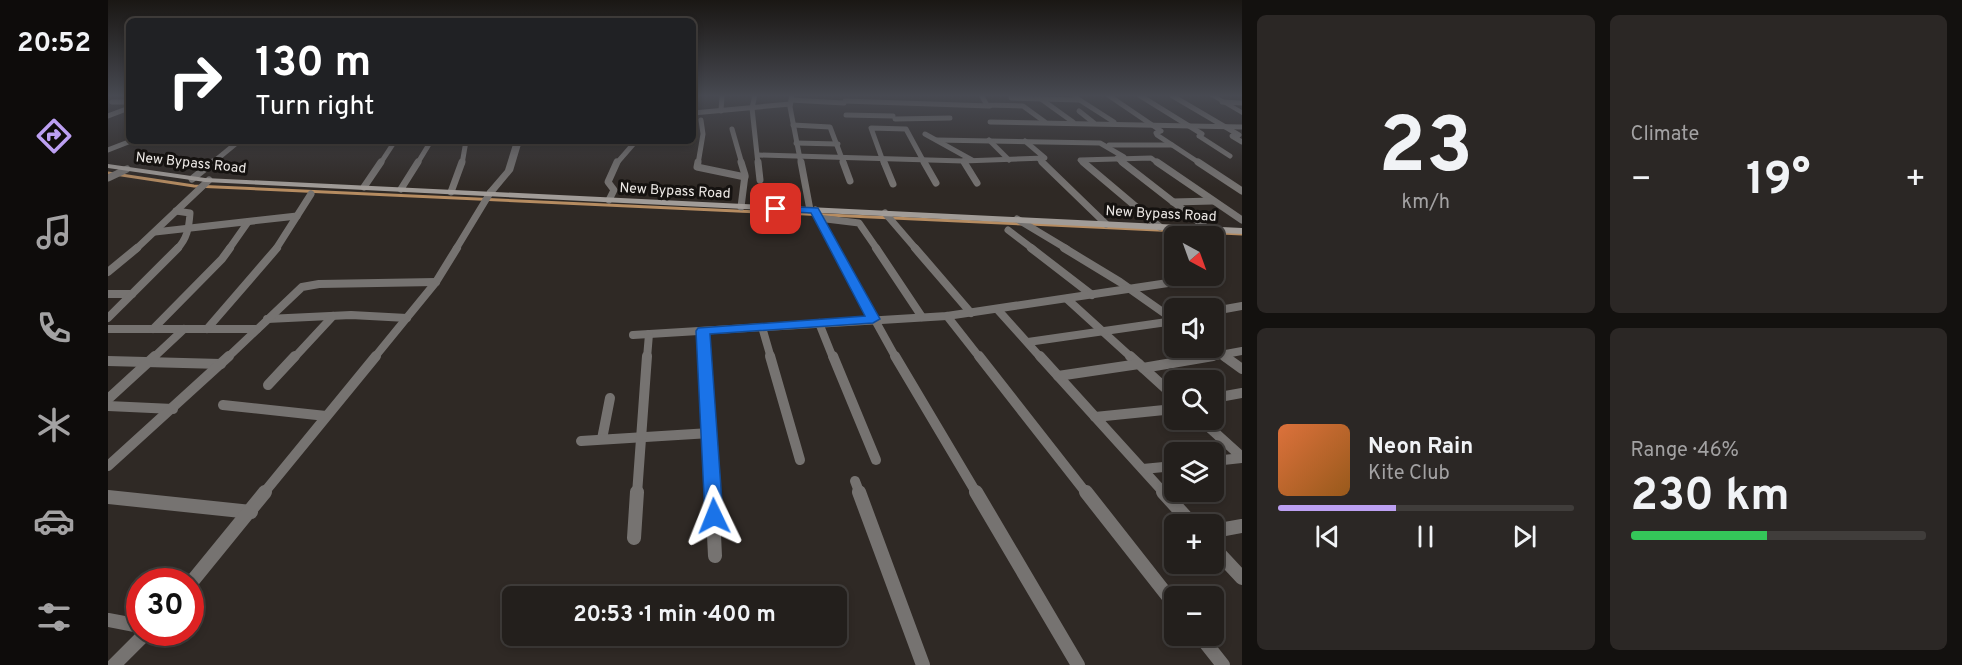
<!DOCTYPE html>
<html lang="en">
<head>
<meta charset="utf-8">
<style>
  :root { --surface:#231f1c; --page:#2b2725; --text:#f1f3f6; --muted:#a3a2a3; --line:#403d3b; --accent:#bca0f2 }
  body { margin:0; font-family:Overpass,sans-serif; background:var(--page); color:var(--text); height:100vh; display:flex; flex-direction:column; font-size:22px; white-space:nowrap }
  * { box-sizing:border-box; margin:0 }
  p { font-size:20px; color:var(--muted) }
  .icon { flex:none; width:33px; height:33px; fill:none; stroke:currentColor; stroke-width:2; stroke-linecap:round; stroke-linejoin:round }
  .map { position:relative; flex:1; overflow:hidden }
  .details { display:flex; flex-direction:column; gap:15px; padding:15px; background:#13110f; width:720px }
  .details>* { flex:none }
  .guide { position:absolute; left:18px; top:18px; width:570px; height:126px; border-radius:9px; box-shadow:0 3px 9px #0003,0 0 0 2px var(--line); background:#202124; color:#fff; overflow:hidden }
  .needle { width:39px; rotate:139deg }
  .tools { position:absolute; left:1056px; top:226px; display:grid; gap:12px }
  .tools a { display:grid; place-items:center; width:60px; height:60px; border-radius:9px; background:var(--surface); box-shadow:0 3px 9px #0003,0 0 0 2px var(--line); font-size:30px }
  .speed { position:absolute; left:18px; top:568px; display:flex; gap:12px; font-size:30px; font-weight:700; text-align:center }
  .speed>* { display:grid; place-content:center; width:78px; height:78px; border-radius:50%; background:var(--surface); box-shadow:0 3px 9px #0003,0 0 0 2px var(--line); line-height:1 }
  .speed .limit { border:9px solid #d22; background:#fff; color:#111 }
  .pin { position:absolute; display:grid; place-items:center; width:51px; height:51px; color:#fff; margin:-26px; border-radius:12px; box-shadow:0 3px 9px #0006 }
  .me { position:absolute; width:66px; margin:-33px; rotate:358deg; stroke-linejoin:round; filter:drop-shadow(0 0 4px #0008) }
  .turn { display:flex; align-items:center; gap:21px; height:126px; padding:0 30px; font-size:27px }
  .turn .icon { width:78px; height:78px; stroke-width:2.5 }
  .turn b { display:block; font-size:42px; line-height:51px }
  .big { font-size:45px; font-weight:700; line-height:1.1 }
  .details .card { flex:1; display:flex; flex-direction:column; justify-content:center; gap:9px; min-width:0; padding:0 21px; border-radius:9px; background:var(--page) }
  .details .dial { align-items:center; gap:0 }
  .dial b { font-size:78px; line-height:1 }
  .song { display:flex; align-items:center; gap:18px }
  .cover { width:72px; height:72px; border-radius:9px; background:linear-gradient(135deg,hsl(20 70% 55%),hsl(30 70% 35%)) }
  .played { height:6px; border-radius:3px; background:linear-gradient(90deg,var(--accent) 40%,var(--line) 40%) }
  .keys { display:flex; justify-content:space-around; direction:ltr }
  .heat { display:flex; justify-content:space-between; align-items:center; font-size:33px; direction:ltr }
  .charge { height:9px; border-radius:4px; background:linear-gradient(90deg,#34c759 46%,var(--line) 0) }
  .details .tiles { flex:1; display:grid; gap:15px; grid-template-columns:repeat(2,1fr) }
  .trip { position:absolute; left:394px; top:586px; width:345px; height:60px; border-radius:9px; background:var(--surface); box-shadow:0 3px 9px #0003,0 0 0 2px var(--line); font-weight:700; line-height:60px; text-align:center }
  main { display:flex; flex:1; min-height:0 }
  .tab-bar { display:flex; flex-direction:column; width:108px; justify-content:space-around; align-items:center; background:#0e0c0b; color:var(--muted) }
  .tab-bar .icon { width:42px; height:42px }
  .tab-bar .active { color:var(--accent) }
  .tab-bar b { font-size:27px; color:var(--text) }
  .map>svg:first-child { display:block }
</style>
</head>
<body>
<main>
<nav class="tab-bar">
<b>20:52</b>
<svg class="icon active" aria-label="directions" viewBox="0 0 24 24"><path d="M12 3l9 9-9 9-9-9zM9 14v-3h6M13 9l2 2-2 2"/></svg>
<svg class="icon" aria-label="music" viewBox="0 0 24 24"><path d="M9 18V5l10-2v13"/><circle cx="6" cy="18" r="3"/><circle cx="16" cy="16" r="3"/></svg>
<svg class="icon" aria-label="phone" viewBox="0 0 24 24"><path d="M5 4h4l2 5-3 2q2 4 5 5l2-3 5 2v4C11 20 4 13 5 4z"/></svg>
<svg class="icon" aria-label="climate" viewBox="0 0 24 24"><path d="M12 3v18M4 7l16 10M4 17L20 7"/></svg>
<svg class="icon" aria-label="car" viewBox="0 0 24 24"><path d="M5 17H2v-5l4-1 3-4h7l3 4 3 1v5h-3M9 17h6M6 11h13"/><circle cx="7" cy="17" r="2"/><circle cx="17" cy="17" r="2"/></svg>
<svg class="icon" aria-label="filters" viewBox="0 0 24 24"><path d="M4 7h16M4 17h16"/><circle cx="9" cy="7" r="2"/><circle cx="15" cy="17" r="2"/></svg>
</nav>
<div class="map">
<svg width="1134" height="665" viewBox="0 0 1134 665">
  <rect width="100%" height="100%" fill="#2f2925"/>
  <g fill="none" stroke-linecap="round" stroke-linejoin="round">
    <g stroke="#b68c61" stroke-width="3">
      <polyline points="0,173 86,186 914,224"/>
      <polyline points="922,224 1134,234"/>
    </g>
    <g stroke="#767371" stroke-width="5">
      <polyline points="647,95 644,108 650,164"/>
      <polyline points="684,95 682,107 693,164"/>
      <polyline points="873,95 879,105 915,106 937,122"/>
      <polyline points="1000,95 1053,131 1048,133 1049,135 1093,164"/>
      <polyline points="1031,95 1094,134 1091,136 1122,156"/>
      <polyline points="1063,95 1131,135 1124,136 1134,142"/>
      <polyline points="967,97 1006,122"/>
      <polyline points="903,98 972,100"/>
      <polyline points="933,99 965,122"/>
      <polyline points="683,100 736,103"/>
      <polyline points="737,101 882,106"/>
      <polyline points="4,102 21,102"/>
      <polyline points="1114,102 1134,103"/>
      <polyline points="613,111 614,95"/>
      <polyline points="971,111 986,123"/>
      <polyline points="585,113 682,104"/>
      <polyline points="738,115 785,116"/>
      <polyline points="0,116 21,108"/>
      <polyline points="787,119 842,118"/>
      <polyline points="882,122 1134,127"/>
      <polyline points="685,125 722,127 736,164"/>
      <polyline points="624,129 634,164"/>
      <polyline points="817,134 864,160"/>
      <polyline points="829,140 992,143 1016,157"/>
      <polyline points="881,140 901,160"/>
      <polyline points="688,143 730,144"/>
      <polyline points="1001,145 1064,145"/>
      <polyline points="0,150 23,141"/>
      <polyline points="650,155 855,161 937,158 917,141"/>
      <polyline points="1009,158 1016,164"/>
      <polyline points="931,159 936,164"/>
      <polyline points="855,161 857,164"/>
      <polyline points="103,164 131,141"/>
      <polyline points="272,164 287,141"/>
      <polyline points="309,164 323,141"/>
      <polyline points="354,164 358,141"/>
      <polyline points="508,164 528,141"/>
      <polyline points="590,164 595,134 593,120"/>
      <polyline points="776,164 763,128 798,129 817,164"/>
      <polyline points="977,164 972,160 1043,158 1051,164"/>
    </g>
    <g stroke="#767371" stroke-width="7">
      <polyline points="590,162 589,167 637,177"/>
      <polyline points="650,162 652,180"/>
      <polyline points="693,162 702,210"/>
      <polyline points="735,162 742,181"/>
      <polyline points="776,162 785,184"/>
      <polyline points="816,162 828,183"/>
      <polyline points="856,162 869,183"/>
      <polyline points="934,162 998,224"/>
      <polyline points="975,162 1052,227"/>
      <polyline points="1014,162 1100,229"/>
      <polyline points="1049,162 1134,220"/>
      <polyline points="1090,162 1134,191"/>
      <polyline points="0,178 19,169"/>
      <polyline points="84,179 105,162"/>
      <polyline points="256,187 273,162"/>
      <polyline points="293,189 310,162"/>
      <polyline points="343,192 354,162"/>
      <polyline points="501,200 506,190 500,182 509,162"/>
      <polyline points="1065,202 1105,201"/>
      <polyline points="633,207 637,175 633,162"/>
      <polyline points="707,210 728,249"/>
      <path d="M68 211 82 213C81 228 79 239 69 249"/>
      <polyline points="777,213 808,249"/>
      <polyline points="710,218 751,223 769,249"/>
      <polyline points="909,219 959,249"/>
      <polyline points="900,230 925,249"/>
      <polyline points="47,232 189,216"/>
      <polyline points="28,249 101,180"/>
      <polyline points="121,249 140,222"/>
      <polyline points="168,249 203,194"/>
      <polyline points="348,249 382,193"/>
    </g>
    <g stroke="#767371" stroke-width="8">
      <polyline points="727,248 788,358"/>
      <polyline points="768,248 814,317"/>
      <polyline points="807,248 863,313"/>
      <polyline points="923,248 984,295"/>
      <polyline points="956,248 1012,282 1066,320"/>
      <polyline points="0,272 29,248"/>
      <polyline points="0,294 24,294"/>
      <polyline points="959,299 1024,358"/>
      <polyline points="890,310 933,358"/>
      <polyline points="1106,311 1134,306"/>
      <polyline points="839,316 872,358"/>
      <polyline points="0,318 70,248"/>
      <polyline points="159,319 243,315 299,318"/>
      <polyline points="711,323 725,358"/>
      <polyline points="654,327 663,358"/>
      <polyline points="0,329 149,329"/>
      <polyline points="45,329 114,259 122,248"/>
      <polyline points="99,329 169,248"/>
      <polyline points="595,331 596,358"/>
      <polyline points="525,335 839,316 1080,280"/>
      <polyline points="920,342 1066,321"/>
      <polyline points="1105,348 1118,358"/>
      <polyline points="45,358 76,329"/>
      <polyline points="119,358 194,287 211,284 328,282"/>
      <polyline points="186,358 225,316"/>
      <polyline points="266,358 328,282 349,248"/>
      <polyline points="539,358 541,334"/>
      <polyline points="1096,358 1134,351"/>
    </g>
    <g stroke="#767371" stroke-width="10">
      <polyline points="596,356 604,494"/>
      <polyline points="662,356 692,460"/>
      <polyline points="725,356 768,460"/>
      <polyline points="787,356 869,494"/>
      <polyline points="871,356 979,494"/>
      <polyline points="932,356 1057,494"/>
      <polyline points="1022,356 1066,396"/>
      <polyline points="1116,356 1134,369"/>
      <polyline points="0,361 113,364"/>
      <polyline points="1035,368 1105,356"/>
      <polyline points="950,376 1031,364"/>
      <polyline points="160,385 187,356"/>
      <polyline points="1106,398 1134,393"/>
      <polyline points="0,399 47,356"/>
      <polyline points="115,405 218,416"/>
      <polyline points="0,406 65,409"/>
      <polyline points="987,417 1066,409"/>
      <polyline points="1093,420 1134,457"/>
      <polyline points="494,439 502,398"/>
      <polyline points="473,441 602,433"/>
      <polyline points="1106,461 1134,458"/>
      <polyline points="0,466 121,356"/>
      <polyline points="1035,469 1066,466"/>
      <polyline points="747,481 752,494"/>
      <polyline points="155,494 268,356"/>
      <polyline points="529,494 539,356"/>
    </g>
    <g stroke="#767371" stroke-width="14">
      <polyline points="604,492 607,556"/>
      <polyline points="751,492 815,665"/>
      <polyline points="868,492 970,665"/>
      <polyline points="978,492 1066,604"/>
      <polyline points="1055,492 1085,525"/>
      <polyline points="0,497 143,512"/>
      <polyline points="1106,531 1134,526"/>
      <polyline points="526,538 529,492"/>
      <polyline points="1106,548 1134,578"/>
      <polyline points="82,584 157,492"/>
      <polyline points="0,620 32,626"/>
      <polyline points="1092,636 1115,665"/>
      <polyline points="6,665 38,633"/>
    </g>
    <g fill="#767371" fill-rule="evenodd">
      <polygon points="1100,95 1108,95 1134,110 1134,115"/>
      <polygon points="406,141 414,141 405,171 385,195 379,195 379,191 397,170"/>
    </g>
    <polygon fill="#a19c98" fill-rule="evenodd" points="0,164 97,178 1134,228 1134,234 97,182 0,168"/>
  </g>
  <linearGradient id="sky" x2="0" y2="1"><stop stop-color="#1a1714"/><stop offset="0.51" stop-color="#474951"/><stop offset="1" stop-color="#474951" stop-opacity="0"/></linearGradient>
  <rect width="1134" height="188" fill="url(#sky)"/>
  <polygon fill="#1a73e8" stroke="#114b97" stroke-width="1.5" points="668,206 710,208 772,319 765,323 602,334 615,516 613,522 606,524 599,522 597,516 588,331 590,328 757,316 703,213 665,211 663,209"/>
  <g text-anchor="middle" stroke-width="6" stroke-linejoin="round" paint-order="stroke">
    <g font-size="14" fill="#eeeae7" stroke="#151210">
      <text transform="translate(83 162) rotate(6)" y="5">New Bypass Road</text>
      <text transform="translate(567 190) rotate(3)" y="5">New Bypass Road</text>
      <text transform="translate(1053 213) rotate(3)" y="5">New Bypass Road</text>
    </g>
  </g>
</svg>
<div class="tools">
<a><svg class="needle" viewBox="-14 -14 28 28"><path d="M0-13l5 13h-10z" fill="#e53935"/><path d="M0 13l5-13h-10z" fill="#a3a2a3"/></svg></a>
<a><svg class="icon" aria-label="sound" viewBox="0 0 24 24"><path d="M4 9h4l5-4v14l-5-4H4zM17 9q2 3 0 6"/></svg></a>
<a><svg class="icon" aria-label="search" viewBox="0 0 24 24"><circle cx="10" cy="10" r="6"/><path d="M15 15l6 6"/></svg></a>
<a><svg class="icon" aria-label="layers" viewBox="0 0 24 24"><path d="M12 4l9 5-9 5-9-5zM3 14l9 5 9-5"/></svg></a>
<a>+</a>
<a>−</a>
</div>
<div class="speed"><div class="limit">30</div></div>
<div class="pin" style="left:668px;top:209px;background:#d93025"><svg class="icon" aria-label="arrive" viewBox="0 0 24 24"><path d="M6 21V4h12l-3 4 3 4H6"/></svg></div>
<svg class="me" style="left:606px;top:516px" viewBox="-20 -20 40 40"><path d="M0-17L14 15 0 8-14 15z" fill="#1a73e8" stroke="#fff" stroke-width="4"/></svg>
<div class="trip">20:53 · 1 min · 400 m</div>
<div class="guide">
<div class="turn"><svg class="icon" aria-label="right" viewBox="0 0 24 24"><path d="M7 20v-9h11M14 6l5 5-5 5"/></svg><div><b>130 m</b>Turn right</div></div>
</div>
</div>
<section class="details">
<div class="tiles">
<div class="card dial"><b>23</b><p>km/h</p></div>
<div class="card"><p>Climate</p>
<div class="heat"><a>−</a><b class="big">19°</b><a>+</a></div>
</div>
<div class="card">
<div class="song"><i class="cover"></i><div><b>Neon Rain</b><p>Kite Club</p></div></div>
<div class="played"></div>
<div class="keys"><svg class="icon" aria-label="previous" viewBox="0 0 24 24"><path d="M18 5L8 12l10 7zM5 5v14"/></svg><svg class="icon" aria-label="pause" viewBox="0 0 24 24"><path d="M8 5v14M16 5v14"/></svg><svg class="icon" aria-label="next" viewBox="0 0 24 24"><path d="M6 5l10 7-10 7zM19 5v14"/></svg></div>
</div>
<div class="card"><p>Range · 46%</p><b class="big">230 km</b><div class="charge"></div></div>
</div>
</section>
</main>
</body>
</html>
